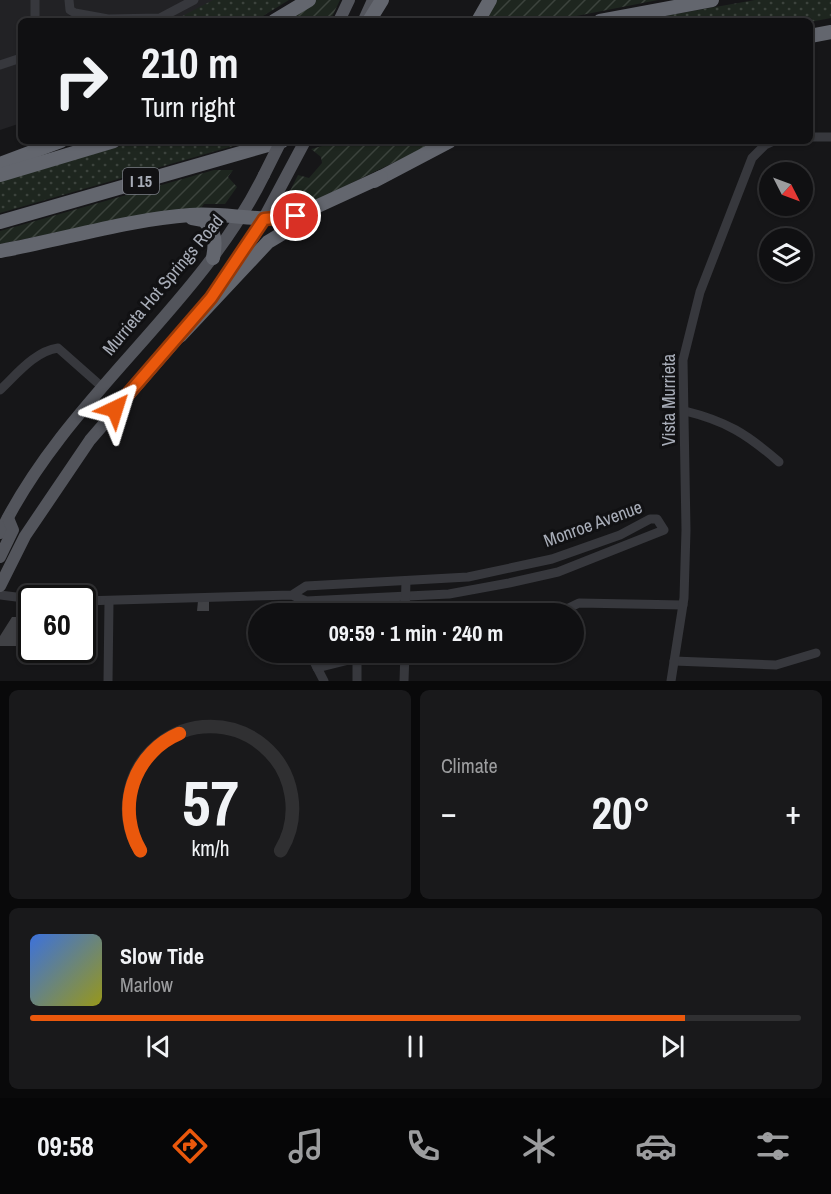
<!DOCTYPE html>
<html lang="en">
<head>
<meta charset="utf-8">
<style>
  :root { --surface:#101012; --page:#19191b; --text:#f1f3f6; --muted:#9c9d9f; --line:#303032; --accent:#ea580c }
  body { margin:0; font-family:"Archivo Narrow",sans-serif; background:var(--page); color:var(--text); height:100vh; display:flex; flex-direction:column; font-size:22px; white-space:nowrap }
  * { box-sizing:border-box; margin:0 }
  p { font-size:20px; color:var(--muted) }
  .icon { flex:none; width:33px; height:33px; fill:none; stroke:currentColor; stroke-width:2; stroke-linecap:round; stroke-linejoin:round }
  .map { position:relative; height:681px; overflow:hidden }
  .drawer { display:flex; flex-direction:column; gap:9px; padding:9px; background:#09090a; flex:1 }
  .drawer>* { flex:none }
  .guide { position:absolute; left:18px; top:18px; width:795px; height:126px; border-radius:9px; box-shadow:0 2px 4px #0004,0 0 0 2px var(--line); background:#101012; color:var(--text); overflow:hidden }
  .needle { width:39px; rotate:132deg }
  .fabs { position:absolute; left:759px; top:162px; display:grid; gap:12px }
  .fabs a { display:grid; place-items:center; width:54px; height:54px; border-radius:50%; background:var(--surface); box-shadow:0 2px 4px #0004,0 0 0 2px var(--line); font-size:30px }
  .speed { position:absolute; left:18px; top:585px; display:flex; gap:12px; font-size:30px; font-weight:700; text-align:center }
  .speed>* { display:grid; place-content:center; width:78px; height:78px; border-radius:50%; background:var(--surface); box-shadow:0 2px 4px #0004,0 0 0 2px var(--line); line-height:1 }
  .speed .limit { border:3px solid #111; border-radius:9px; background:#fff; color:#111 }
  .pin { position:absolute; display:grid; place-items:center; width:51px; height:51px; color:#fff; margin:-26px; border:3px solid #fff; border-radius:50%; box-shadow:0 2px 6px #0007 }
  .me { position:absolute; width:66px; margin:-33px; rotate:41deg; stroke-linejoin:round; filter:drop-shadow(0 0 4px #0008) }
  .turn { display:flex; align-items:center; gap:21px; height:126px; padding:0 24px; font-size:27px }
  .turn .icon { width:78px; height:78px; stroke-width:2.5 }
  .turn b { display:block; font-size:42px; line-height:51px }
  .big { font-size:45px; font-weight:700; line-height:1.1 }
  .drawer .card { flex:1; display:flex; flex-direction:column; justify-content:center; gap:9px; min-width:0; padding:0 21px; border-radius:9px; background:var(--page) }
  .drawer .dial { align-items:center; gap:0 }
  .dial svg { height:156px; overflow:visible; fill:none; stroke:var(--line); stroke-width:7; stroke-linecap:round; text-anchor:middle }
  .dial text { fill:var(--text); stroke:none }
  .song { display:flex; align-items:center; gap:18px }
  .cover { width:72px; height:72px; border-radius:9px; background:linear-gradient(135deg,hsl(220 70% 55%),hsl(60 70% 35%)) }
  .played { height:6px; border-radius:3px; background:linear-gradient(90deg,var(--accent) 85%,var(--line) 85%) }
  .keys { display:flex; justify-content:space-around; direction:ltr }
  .heat { display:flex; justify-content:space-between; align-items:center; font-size:33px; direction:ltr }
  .drawer .tiles { flex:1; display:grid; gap:9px; grid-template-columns:1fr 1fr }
  .card:last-child { grid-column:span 2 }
  .trip { position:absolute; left:248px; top:603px; width:336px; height:60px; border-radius:30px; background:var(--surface); box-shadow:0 2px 4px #0004,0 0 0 2px var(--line); font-weight:700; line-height:60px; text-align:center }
  .dock { display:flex; height:96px; justify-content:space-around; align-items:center; background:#060607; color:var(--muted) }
  .dock .icon { width:42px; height:42px }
  .dock .active { color:var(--accent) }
  .dock b { font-size:27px; color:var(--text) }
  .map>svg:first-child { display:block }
</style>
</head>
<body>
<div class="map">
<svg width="831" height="681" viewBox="0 0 831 681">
  <defs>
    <pattern id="grass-dots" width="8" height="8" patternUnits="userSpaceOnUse" patternTransform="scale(1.5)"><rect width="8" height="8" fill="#1e261f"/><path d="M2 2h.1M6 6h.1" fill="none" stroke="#3c433d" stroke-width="1.8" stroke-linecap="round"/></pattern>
    <pattern id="garden-furrows" width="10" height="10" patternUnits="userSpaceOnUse" patternTransform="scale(1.5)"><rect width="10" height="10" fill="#1e261f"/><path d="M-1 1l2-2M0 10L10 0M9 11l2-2" fill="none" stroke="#3c433d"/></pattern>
  </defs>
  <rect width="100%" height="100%" fill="#161618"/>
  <polygon fill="#222225" points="0,0 231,0 207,21 21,21 21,123 0,130"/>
  <g fill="url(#grass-dots)">
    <polygon points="213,0 289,0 255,21 173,21"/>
    <polygon points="755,0 831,0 831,18 810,22 636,21"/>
    <polygon points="138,141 251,141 0,213 0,181"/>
  </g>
  <g fill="url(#garden-furrows)">
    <polygon points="313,0 340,0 330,21 278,21"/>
    <polygon points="495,0 658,0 551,21 484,21"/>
    <polygon points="341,141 438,141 308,204 288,211 283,205 298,175 309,178 322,163 321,157 311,149"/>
    <polygon points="214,170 233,170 228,177 237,187 225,204 204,204 201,208 128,218 0,244 0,231"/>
  </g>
  <g fill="#404145">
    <polygon points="198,601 209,601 209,611 197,611"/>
    <polygon points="12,617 18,617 23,624 32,623 32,646 0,646 0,636"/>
  </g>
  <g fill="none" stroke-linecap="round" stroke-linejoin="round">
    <g stroke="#37383d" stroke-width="9">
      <polyline points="35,0 35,21"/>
      <polyline points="69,0 70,10 75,13 108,19 160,18 194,0"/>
      <polyline points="0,65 21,58"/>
      <polyline points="810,137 831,137"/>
      <path d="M0 390C16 375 35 351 58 348L101 386"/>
      <path d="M685 411C726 421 747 434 779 462"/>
      <polyline points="0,595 32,599"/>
      <polyline points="82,601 292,595 306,601 449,594 509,583 558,572 664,530 657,519 650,519 620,535 552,559 468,577 306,586 292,595"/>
      <polyline points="405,614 406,581"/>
      <polyline points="556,614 579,603 683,605"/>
      <polyline points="309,652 324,681"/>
      <polyline points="674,661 776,665 816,653"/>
      <polyline points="317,668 357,658"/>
      <polyline points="108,681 109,602"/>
      <polyline points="357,681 357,658 373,655 405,657"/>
      <polyline points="404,681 405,652"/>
      <polyline points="671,681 684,598 686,530 683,360 700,292 752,158 765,145 774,141"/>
    </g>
    <g stroke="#53555c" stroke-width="12">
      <polyline points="364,20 373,0"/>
      <polyline points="339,21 349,0"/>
      <polyline points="219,287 255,235 305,141"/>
      <path d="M0 533C66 397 198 309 264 175"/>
      <polyline points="0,557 13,530 8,518"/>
      <polyline points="0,586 25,536 90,440 186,329"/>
    </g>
    <g stroke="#63666e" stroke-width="14">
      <polyline points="274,21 309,0"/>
      <polyline points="369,21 382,0"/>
      <polyline points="478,21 490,0"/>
      <polyline points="600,21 712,0"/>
      <polyline points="810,36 831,32"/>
      <polyline points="0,164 61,141"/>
      <polyline points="0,175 114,141"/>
      <polyline points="374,181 450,141"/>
      <path d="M192 218 203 220C216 231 216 242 213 258"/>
      <polyline points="0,222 282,141"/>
      <path d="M0 251C61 240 130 219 190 215 226 212 260 223 296 216L381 177"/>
      <polyline points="180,336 268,242 308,218"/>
    </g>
    <polyline stroke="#53555c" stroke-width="12" points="264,175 281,141"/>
  </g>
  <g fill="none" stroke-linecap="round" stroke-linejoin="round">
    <defs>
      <polyline id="route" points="115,409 211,298 264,219 296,216"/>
    </defs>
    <use href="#route" stroke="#983908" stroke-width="15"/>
    <use href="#route" stroke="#ea580c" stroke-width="10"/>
  </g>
  <g text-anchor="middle" stroke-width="6" stroke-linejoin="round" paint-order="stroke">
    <rect fill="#111113" stroke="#7b7e86" stroke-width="1.5" x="123" y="168" width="36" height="26" rx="4.5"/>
    <g font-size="16" font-weight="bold" fill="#a8adb8">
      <text x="141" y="187">I 15</text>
    </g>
    <g font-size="18" fill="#a8adb8" stroke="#111113">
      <text transform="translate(163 285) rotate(-50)" y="6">Murrieta Hot Springs Road</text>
      <text transform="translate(669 400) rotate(-90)" y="6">Vista Murrieta</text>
      <text transform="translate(593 524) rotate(-20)" y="6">Monroe Avenue</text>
    </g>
  </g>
</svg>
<div class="fabs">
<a><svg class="needle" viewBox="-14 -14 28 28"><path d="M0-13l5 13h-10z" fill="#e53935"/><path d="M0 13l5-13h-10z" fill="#9c9d9f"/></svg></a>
<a><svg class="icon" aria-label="layers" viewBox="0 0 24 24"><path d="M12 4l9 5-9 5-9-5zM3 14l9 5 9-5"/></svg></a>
</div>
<div class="speed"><div class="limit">60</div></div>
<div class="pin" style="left:296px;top:216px;background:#d93025"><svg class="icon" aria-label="arrive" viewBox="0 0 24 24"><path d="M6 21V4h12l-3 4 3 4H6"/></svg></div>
<svg class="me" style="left:115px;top:409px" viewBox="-20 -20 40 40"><path d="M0-17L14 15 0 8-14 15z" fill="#ea580c" stroke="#fff" stroke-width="4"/></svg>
<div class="trip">09:59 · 1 min · 240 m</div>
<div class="guide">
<div class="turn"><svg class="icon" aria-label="right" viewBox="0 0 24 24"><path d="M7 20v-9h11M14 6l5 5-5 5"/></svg><div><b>210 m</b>Turn right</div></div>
</div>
</div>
<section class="drawer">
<div class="tiles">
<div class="card dial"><svg viewBox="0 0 100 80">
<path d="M14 69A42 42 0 1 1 86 69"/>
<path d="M14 69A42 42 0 0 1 34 9" stroke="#ea580c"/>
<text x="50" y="56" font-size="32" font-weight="700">57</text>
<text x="50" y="72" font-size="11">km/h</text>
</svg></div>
<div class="card"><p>Climate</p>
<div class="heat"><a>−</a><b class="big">20°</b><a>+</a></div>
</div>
<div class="card">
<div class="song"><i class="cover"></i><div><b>Slow Tide</b><p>Marlow</p></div></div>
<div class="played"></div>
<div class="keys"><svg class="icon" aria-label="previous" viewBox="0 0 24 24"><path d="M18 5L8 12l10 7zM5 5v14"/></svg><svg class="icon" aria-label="pause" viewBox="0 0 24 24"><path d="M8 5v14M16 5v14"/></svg><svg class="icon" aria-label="next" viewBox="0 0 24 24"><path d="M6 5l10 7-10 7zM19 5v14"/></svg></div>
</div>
</div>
</section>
<nav class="dock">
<b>09:58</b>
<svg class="icon active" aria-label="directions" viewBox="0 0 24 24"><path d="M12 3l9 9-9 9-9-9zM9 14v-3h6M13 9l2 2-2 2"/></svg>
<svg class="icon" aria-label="music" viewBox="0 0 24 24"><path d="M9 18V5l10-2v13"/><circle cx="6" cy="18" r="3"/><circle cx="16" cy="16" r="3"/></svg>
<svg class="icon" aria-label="phone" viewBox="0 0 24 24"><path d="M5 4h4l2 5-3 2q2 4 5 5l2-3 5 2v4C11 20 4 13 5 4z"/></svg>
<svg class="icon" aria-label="climate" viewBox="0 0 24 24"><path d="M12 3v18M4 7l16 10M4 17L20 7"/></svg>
<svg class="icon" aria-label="car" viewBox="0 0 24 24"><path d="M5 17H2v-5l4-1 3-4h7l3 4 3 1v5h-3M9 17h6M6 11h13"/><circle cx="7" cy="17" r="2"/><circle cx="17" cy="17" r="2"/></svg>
<svg class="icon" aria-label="filters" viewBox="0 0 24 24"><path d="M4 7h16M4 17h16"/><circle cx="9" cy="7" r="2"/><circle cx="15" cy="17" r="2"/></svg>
</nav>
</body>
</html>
